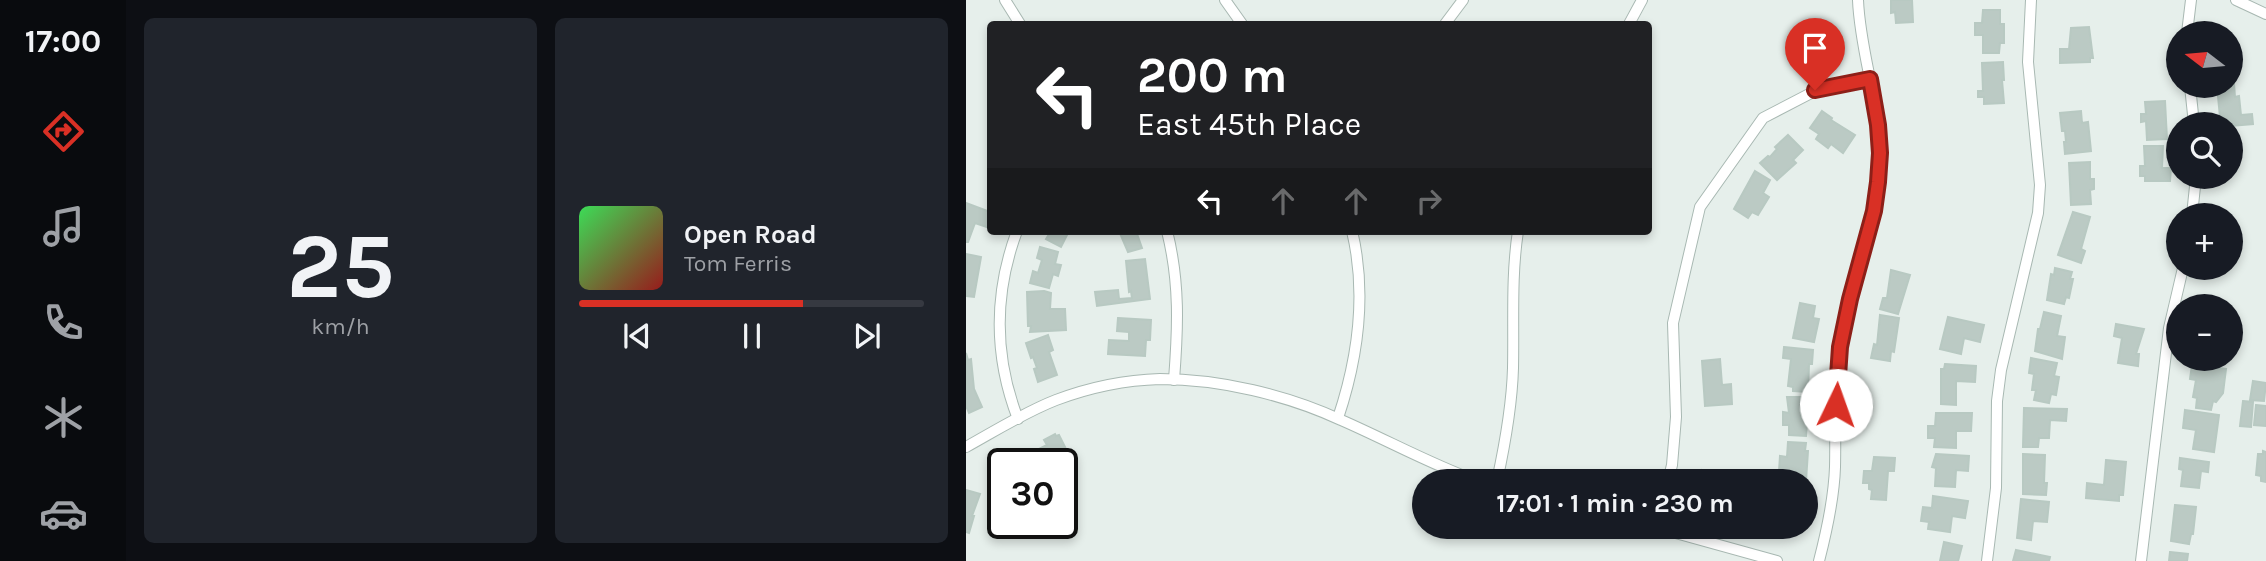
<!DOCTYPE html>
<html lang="en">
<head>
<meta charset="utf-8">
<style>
  :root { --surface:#171b24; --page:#20242c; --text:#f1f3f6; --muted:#9ea1a6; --line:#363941; --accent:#d93025 }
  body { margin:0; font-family:Karla,sans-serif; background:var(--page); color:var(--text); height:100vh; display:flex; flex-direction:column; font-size:26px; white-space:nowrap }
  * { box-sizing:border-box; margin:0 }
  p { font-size:23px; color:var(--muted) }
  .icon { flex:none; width:38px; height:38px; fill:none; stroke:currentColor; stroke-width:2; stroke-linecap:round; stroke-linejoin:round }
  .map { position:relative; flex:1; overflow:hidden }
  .panel { display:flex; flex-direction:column; gap:18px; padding:18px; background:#0d0f14; width:840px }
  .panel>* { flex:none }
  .guide { position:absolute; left:21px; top:21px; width:665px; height:214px; border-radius:7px; box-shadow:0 4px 10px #0003; background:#202124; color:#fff; overflow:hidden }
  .needle { width:46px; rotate:286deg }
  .buttons { position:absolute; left:1200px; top:21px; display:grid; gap:14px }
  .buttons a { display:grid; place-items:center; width:77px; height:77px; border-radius:50%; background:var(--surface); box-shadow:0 4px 10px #0003; font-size:35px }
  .speed { position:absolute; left:21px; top:448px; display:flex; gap:14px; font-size:35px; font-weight:700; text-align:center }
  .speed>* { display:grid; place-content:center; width:91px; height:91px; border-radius:50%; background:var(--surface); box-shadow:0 4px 10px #0003; line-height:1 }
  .speed .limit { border:4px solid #111; border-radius:10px; background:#fff; color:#111 }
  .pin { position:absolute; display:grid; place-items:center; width:60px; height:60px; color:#fff; margin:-72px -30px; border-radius:50% 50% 50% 0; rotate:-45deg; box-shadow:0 0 7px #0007 }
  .pin .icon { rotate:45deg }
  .me { position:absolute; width:77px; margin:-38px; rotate:3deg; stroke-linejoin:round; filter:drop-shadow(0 0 5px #0008) }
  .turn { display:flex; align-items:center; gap:24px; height:147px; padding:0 35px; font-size:32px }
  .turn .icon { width:91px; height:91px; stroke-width:2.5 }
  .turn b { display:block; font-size:49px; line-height:60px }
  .lanes { display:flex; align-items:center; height:66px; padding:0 35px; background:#0003; justify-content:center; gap:35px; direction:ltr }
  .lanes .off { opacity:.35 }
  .panel .card { flex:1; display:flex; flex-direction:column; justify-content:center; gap:10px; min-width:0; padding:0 24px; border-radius:10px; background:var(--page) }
  .panel .dial { align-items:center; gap:0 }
  .dial b { font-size:91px; line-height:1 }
  .song { display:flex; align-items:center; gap:21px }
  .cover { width:84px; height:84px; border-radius:10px; background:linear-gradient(135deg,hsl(130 70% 55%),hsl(0 70% 35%)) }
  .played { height:7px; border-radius:4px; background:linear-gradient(90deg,var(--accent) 65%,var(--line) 65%) }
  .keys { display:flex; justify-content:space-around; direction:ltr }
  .panel .tiles { flex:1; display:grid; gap:18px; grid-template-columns:repeat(2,1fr) }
  .trip { position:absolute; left:446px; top:469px; width:406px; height:70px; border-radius:35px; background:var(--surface); box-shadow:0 4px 10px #0003; font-weight:700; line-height:70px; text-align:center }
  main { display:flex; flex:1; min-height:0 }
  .dock { display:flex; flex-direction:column; width:126px; justify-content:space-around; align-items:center; background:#090b0e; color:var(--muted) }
  .dock .icon { width:49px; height:49px }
  .dock .on { color:var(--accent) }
  .dock b { font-size:32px; color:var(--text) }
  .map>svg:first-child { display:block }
</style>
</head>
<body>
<main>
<nav class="dock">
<b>17:00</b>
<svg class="icon on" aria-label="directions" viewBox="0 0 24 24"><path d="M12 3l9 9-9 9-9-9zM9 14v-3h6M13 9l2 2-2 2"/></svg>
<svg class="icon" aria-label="music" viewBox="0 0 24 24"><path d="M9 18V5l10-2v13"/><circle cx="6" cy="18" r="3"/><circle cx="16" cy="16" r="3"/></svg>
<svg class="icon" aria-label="phone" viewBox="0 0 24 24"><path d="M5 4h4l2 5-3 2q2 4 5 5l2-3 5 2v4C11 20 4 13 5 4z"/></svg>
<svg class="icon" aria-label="climate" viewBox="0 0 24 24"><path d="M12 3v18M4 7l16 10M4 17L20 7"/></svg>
<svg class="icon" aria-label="car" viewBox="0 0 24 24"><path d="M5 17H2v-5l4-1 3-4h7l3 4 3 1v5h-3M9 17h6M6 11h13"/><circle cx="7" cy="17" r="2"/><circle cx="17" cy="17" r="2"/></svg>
</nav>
<section class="panel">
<div class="tiles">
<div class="card dial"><b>25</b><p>km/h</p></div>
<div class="card">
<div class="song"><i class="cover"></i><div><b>Open Road</b><p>Tom Ferris</p></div></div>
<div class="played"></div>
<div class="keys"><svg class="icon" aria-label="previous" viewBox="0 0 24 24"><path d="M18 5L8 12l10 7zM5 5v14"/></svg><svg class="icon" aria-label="pause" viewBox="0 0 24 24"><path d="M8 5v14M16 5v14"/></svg><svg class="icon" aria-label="next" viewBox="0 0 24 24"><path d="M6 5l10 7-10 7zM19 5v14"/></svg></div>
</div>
</div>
</section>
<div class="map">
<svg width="1300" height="561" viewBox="0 0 1300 561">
  <rect width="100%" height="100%" fill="#e6efeb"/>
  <g fill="#bbcac4" stroke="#b8c9c2" stroke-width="2">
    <polygon points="925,0 946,0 947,22 930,23 929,12 925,13"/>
    <polygon points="1017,10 1034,10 1034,24 1038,24 1038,43 1034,43 1033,53 1017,53 1017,35 1009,35 1009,23 1016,23"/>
    <polygon points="1123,27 1127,58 1124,58 1124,62 1094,63 1094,49 1103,49 1105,28"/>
    <polygon points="1037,62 1038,80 1036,80 1038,103 1018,104 1018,97 1012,97 1012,91 1017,91 1016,63"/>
    <polygon points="1268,83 1269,97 1273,96 1275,115 1286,114 1287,124 1265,126 1265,124 1258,124 1258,116 1254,117 1251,86 1265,86"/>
    <polygon points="1199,101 1201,139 1181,140 1180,121 1175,122 1175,114 1180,114 1179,102"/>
    <polygon points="856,111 866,118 865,120 889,135 877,153 865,144 862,148 850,139 853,134 844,128"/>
    <polygon points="1115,111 1116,123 1122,122 1125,151 1099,154 1098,142 1100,142 1099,131 1096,131 1094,113"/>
    <polygon points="822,135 837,150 827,160 830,163 811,180 794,163 802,156 804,157 811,149 809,147"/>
    <polygon points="1178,146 1197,146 1196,168 1205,168 1204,181 1179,181 1179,176 1174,176 1174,166 1179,166"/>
    <polygon points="1124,162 1124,179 1128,179 1128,189 1124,190 1125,204 1105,205 1103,163"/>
    <polygon points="789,171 804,180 797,193 803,197 792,215 786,212 782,218 768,209"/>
    <polygon points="0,203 24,212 24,228 9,223 2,242 0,242"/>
    <polygon points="1107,212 1124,217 1115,249 1119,251 1115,263 1092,255"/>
    <polygon points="85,231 103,231 95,247 80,239"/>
    <polygon points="153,231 170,231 176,248 162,252"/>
    <polygon points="74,247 92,252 89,264 95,265 92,276 87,274 83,288 64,283 67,271 72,273 76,260 71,258"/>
    <polygon points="0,254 15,257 8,297 0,296"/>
    <polygon points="179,259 184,299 131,306 129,292 152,290 153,299 166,298 165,291 163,292 160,261"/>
    <polygon points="1089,268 1106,272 1104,279 1107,279 1103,298 1100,297 1098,304 1081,300 1085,274 1088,275"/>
    <polygon points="925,270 944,275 932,314 914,309 917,298 921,298"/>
    <polygon points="78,291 85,293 84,309 99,309 100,330 64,332 65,326 62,326 61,292"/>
    <polygon points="834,303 849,306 847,318 853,319 848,342 827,338"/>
    <polygon points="1078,312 1095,316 1091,336 1099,337 1096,359 1069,351 1072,329 1074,329"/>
    <polygon points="914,315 933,318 928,352 925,351 924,361 905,358 908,344 911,345"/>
    <polygon points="982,317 1018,325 1014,342 998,338 995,354 974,349"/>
    <polygon points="152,318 185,320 184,340 180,340 179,356 142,354 143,340 163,341 163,332 151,331"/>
    <polygon points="1150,324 1178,329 1170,354 1173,354 1172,366 1152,363 1156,338 1148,336"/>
    <polygon points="82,335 87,350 83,352 91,375 72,382 68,369 71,368 67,357 65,358 60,343"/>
    <polygon points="818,347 847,350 846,364 843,364 842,392 827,391 827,387 822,386 825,359 817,358"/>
    <polygon points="0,353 2,360 5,359 8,389 16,407 3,413 0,406"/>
    <polygon points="1065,358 1091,363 1088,376 1093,377 1090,395 1085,394 1083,403 1068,400 1070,390 1066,390 1068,374 1063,373"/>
    <polygon points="754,359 756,385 765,384 766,404 739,406 736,361"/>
    <polygon points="979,364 1010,366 1009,382 990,381 990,405 975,404 975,369 978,369"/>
    <polygon points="1226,365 1260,369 1257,393 1250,402 1247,401 1245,410 1230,408 1231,398 1227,397 1230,380 1224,379"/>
    <polygon points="1287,381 1300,383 1298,401 1284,400"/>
    <polygon points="821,397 843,397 840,436 823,435 823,425 817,425 817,412 823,413"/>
    <polygon points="1277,401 1287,402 1285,427 1274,426"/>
    <polygon points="1290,405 1300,406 1300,426 1288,425"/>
    <polygon points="1058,408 1101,409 1100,421 1084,420 1083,438 1073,438 1072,447 1057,447"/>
    <polygon points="1219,410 1253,415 1248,452 1227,449 1230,430 1217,428"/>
    <polygon points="970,413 1006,413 1005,431 990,431 990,448 968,447 969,438 962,438 962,426 969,426"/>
    <polygon points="89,434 90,436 93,435 101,451 76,464 68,464 63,454 81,445 78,440"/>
    <polygon points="822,442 840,443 839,451 842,451 840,481 819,481 820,471 813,471 814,456 821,457"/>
    <polygon points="1297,451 1300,452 1300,482 1295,481 1295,476 1290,475 1292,454 1297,454"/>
    <polygon points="970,454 1003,456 1002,471 990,470 989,487 969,486 970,468 966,467"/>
    <polygon points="1057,454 1079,455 1078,483 1081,483 1080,495 1057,494"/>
    <polygon points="908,457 929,458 928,471 922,471 920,500 905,499 906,490 903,489 903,483 897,483 898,471 906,471"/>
    <polygon points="1214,458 1243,462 1242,472 1235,471 1233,488 1215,486 1217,470 1213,469"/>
    <polygon points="1140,460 1160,462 1157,495 1153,495 1153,501 1120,498 1121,483 1138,485"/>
    <polygon points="736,470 750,473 748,481 731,481"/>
    <polygon points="0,490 14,494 6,516 8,516 3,533 0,532"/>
    <polygon points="967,496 1002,501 999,518 986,516 984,532 962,529 963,522 955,521 957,507 966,508"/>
    <polygon points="1055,499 1083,502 1081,522 1067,521 1065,540 1051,538"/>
    <polygon points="1209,505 1230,507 1227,534 1225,534 1223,544 1205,541"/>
    <polygon points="978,542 996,546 992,561 974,561"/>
    <polygon points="1050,550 1084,557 1083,561 1047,561"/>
    <polygon points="1204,552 1222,554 1221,561 1203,561"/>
  </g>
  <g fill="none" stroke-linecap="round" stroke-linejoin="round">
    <defs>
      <g id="street">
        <polyline points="39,0 54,24"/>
        <polyline points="259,0 276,24"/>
        <polyline points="1270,0 1300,14"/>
        <polyline points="479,24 497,0"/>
        <polyline points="663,24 676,0"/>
        <polyline points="1221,33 1225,0"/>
        <polyline points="1224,86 1228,124"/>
        <polyline points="1226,215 1230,177"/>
        <path d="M51 231C28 293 28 357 52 419"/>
        <path d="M201 231C214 283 212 328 208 380"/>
        <path d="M372 418C392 358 401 294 386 231"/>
        <path d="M0 447C29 431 59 412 90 400 122 388 159 380 194 379 254 379 321 395 375 420 421 440 464 464 511 481"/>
        <path d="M531 481C539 444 546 406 547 368 548 322 545 277 552 231"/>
        <polyline points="702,481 706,465 710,417 707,323 734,207 797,118 849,91 904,79"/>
        <polyline points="688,527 811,561"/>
        <path d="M853 561C861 530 868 499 869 467 870 426 867 385 875 345 886 281 915 218 914 152 913 101 894 51 892 0"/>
        <polyline points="1021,561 1030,488 1031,401 1035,370 1072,213 1074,185 1062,62 1065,0"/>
        <polyline points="1175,561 1203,328 1217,268"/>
      </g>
    </defs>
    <use href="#street" stroke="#a8b8b2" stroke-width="12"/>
    <use href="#street" stroke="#fff" stroke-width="10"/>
  </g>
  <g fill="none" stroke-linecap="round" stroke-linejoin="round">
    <defs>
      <polyline id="route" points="849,90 904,79 912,125 914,153 912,182 908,211 884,299 874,347 870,405"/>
    </defs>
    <use href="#route" stroke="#8d1f18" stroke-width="18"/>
    <use href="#route" stroke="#d93025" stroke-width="12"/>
  </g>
</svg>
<div class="buttons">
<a><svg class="needle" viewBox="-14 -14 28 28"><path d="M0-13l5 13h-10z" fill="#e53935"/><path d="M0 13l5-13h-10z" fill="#9ea1a6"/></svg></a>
<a><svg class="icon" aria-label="search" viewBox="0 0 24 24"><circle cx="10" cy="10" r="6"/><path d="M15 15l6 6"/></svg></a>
<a>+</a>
<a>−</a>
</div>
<div class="speed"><div class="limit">30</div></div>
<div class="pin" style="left:849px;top:90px;background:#d93025"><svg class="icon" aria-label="arrive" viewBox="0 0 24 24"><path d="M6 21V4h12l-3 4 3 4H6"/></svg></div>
<svg class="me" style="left:870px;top:405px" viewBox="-20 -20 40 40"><circle r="19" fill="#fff"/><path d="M0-13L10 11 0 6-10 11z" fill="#d93025"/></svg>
<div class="trip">17:01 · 1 min · 230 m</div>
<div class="guide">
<div class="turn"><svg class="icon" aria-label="left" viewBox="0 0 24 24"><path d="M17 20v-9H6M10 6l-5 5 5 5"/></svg><div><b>200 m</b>East 45th Place</div></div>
<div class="lanes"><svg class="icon" aria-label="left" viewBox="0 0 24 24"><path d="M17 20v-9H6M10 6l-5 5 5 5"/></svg><svg class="icon off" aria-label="ahead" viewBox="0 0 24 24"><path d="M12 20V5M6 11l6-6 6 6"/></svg><svg class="icon off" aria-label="ahead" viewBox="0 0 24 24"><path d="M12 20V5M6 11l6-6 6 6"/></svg><svg class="icon off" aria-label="right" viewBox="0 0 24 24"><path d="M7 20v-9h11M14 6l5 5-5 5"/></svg></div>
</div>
</div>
</main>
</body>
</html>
